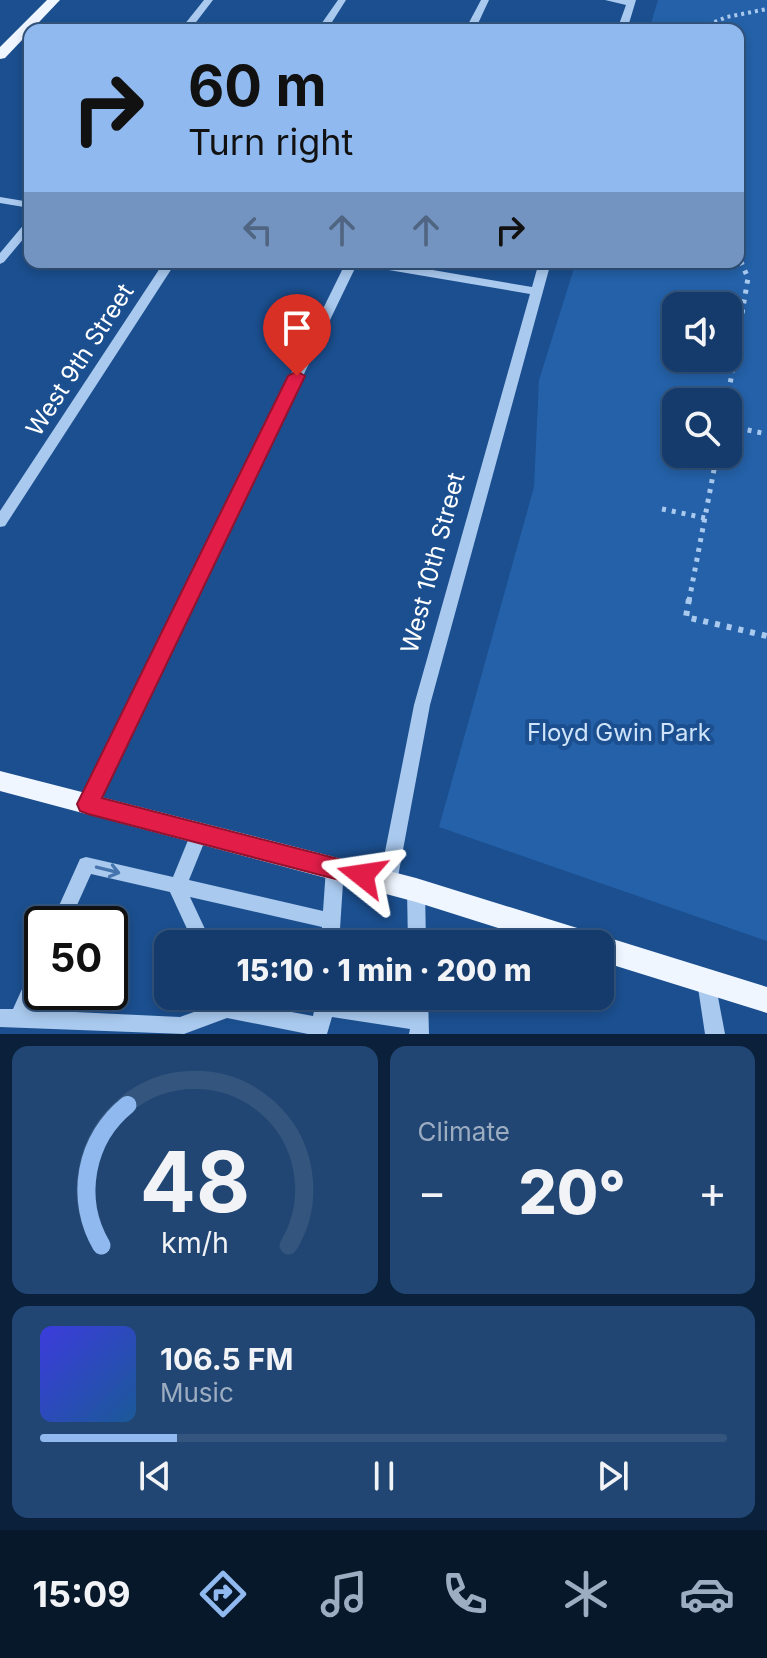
<!DOCTYPE html>
<html lang="en">
<head>
<meta charset="utf-8">
<style>
  :root { --surface:#143b6b; --page:#214673; --text:#f1f3f6; --muted:#9dadc1; --line:#33557e; --accent:#90b9f0 }
  body { margin:0; font-family:Inter,sans-serif; background:var(--page); color:var(--text); height:100vh; display:flex; flex-direction:column; font-size:30px; white-space:nowrap }
  * { box-sizing:border-box; margin:0 }
  p { font-size:26px; color:var(--muted) }
  .icon { flex:none; width:44px; height:44px; fill:none; stroke:currentColor; stroke-width:2; stroke-linecap:round; stroke-linejoin:round }
  .map { position:relative; height:1034px; overflow:hidden }
  .sheet { display:flex; flex-direction:column; gap:12px; padding:12px; background:#0b203b; flex:1 }
  .sheet>* { flex:none }
  .top-card { position:absolute; left:24px; top:24px; width:720px; height:244px; border-radius:16px; box-shadow:0 4px 12px #0003,0 0 0 2px var(--line); background:#90b9f0; color:#111; overflow:hidden }
  .controls { position:absolute; left:662px; top:292px; display:grid; gap:16px }
  .controls a { display:grid; place-items:center; width:80px; height:80px; border-radius:16px; background:var(--surface); box-shadow:0 4px 12px #0003,0 0 0 2px var(--line); font-size:40px }
  .speed { position:absolute; left:24px; top:906px; display:flex; gap:16px; font-size:40px; font-weight:700; text-align:center }
  .speed>* { display:grid; place-content:center; width:104px; height:104px; border-radius:50%; background:var(--surface); box-shadow:0 4px 12px #0003,0 0 0 2px var(--line); line-height:1 }
  .speed .limit { border:4px solid #111; border-radius:12px; background:#fff; color:#111 }
  .pin { position:absolute; display:grid; place-items:center; width:68px; height:68px; color:#fff; margin:-82px -34px; border-radius:50% 50% 50% 0; rotate:-45deg; box-shadow:0 0 8px #0007 }
  .pin .icon { rotate:45deg }
  .me { position:absolute; width:88px; margin:-44px; rotate:285deg; stroke-linejoin:round; filter:drop-shadow(0 0 6px #0008) }
  .turn { display:flex; align-items:center; gap:28px; height:168px; padding:0 32px; font-size:36px }
  .turn .icon { width:104px; height:104px; stroke-width:2.5 }
  .turn b { display:block; font-size:56px; line-height:68px }
  .lanes { display:flex; align-items:center; height:76px; padding:0 32px; background:#0003; justify-content:center; gap:40px; direction:ltr }
  .lanes .off { opacity:.35 }
  .big { font-size:60px; font-weight:800; line-height:1.1 }
  .sheet .widget { flex:1; display:flex; flex-direction:column; justify-content:center; gap:12px; min-width:0; padding:0 28px; border-radius:16px; background:var(--page) }
  .sheet .dial { align-items:center; gap:0 }
  .dial svg { height:208px; overflow:visible; fill:none; stroke:var(--line); stroke-width:7; stroke-linecap:round; text-anchor:middle }
  .dial text { fill:var(--text); stroke:none }
  .song { display:flex; align-items:center; gap:24px }
  .cover { width:96px; height:96px; border-radius:12px; background:linear-gradient(135deg,hsl(240 70% 55%),hsl(210 70% 35%)) }
  .played { height:8px; border-radius:4px; background:linear-gradient(90deg,var(--accent) 20%,var(--line) 20%) }
  .keys { display:flex; justify-content:space-around; direction:ltr }
  .heat { display:flex; justify-content:space-between; align-items:center; font-size:44px; direction:ltr }
  .sheet .tiles { flex:1; display:grid; gap:12px; grid-template-columns:1fr 1fr }
  .widget:last-child { grid-column:span 2 }
  .trip { position:absolute; left:154px; top:930px; width:460px; height:80px; border-radius:16px; background:var(--surface); box-shadow:0 4px 12px #0003,0 0 0 2px var(--line); font-weight:800; line-height:80px; text-align:center }
  .dock { display:flex; height:128px; justify-content:space-around; align-items:center; background:#08182b; color:var(--muted) }
  .dock .icon { width:56px; height:56px }
  .dock .on { color:var(--accent) }
  .dock b { font-size:36px; color:var(--text) }
  .map>svg:first-child { display:block }
</style>
</head>
<body>
<div class="map">
<svg width="767" height="1034" viewBox="0 0 767 1034">
  <rect width="100%" height="100%" fill="#1b4f8f"/>
  <path fill="#2461a8" fill-rule="evenodd" d="M658 0H767V941L439 827 534 487 539 380 576 262H738V30H649ZM676 306H728V358H676ZM676 402H728V454H676Z"/>
  <g fill="none" stroke-linecap="round" stroke-linejoin="round">
    <polyline stroke="#3d69a0" stroke-width="17" stroke-dasharray="17 8" stroke-linecap="butt" points="60,924 67,908"/>
    <g stroke="#a9c9ee" stroke-width="4" stroke-dasharray="3 4" stroke-linecap="butt">
      <polyline points="695,30 727,17 767,9"/>
      <polyline points="738,255 742,264"/>
    </g>
    <g stroke="#a9c9ee" stroke-width="5" stroke-dasharray="4 6" stroke-linecap="butt">
      <polyline points="727,402 748,278 741,262"/>
      <polyline points="728,426 767,434"/>
      <polyline points="662,509 705,518"/>
      <polyline points="689,601 717,454"/>
    </g>
    <polyline stroke="#a9c9ee" stroke-width="6" stroke-dasharray="5 7" stroke-linecap="butt" points="689,599 686,617 767,636"/>
    <g fill="#a9c9ee" fill-rule="evenodd">
      <polygon points="204,0 213,0 190,30 180,30"/>
      <polygon points="338,0 346,0 327,30 317,30"/>
      <polygon points="481,0 489,0 475,30 465,30"/>
      <polygon points="605,0 636,0 627,30 617,30 626,5"/>
      <polygon points="0,197 30,202 30,208 0,203"/>
      <polygon points="30,221 30,231 4,262 0,264 0,253 26,222"/>
      <polygon points="164,262 176,262 5,526 0,527 0,511"/>
      <polygon points="346,262 358,262 94,809 88,811 82,809 80,804 82,799"/>
      <polygon points="359,262 386,262 532,287 539,262 551,262 430,705 397,882 394,888 388,890 382,888 379,882 414,705 530,294 365,266"/>
      <polygon points="199,825 205,828 208,833 189,880 323,911 326,868 329,862 335,860 341,862 344,868 339,944 321,944 322,927 190,897 212,944 194,944 170,892 91,874 73,914 67,916 61,914 58,908 80,859 86,857 173,877 193,828"/>
      <polygon points="416,882 422,884 425,890 426,944 408,944 407,890 410,884"/>
      <polygon points="42,955 42,986 32,1010 180,1017 216,1004 213,996 231,996 233,1001 313,1016 317,996 335,996 335,999 410,1010 410,996 428,996 429,1034 409,1034 410,1029 332,1017 327,1034 308,1034 227,1018 184,1034 0,1027 0,1009 13,1009 36,958"/>
      <polygon points="706,972 713,975 715,981 725,1034 705,1034 697,981 699,975"/>
    </g>
    <g fill="#f0f6ff" fill-rule="evenodd">
      <polygon points="47,0 60,0 5,58 0,59 0,47"/>
      <polygon points="0,771 416,878 767,987 767,1013 600,961 600,944 549,944 416,902 0,791"/>
    </g>
  </g>
  <defs><path id="oneway-shaft" d="M-6 0H5M1.5-3L5.5 0L1.5 3" fill="none" stroke-width="1.6" stroke-linecap="round" stroke-linejoin="round" transform="scale(2)"/></defs>
  <use stroke="#4674ac" href="#oneway-shaft" transform="translate(108 870) rotate(14)"/>
  <polygon fill="#e11d48" stroke="#92132f" stroke-width="2" points="297,371 305,376 102,798 362,865 370,868 373,875 370,883 362,886 88,814 80,811 77,804 288,376"/>
  <g text-anchor="middle" stroke-width="8" stroke-linejoin="round" paint-order="stroke">
    <g font-size="24" fill="#fff" stroke="#1b4f8f">
      <text transform="translate(80 360) rotate(-57)" y="8">West 9th Street</text>
      <text transform="translate(433 563) rotate(-75)" y="8">West 10th Street</text>
    </g>
    <g font-size="24" fill="#cfe3fa" stroke="#1b4f8f">
      <text x="619" y="741">Floyd Gwin Park</text>
    </g>
  </g>
</svg>
<div class="controls">
<a><svg class="icon" aria-label="sound" viewBox="0 0 24 24"><path d="M4 9h4l5-4v14l-5-4H4zM17 9q2 3 0 6"/></svg></a>
<a><svg class="icon" aria-label="search" viewBox="0 0 24 24"><circle cx="10" cy="10" r="6"/><path d="M15 15l6 6"/></svg></a>
</div>
<div class="speed"><div class="limit">50</div></div>
<div class="pin" style="left:297px;top:376px;background:#d93025"><svg class="icon" aria-label="arrive" viewBox="0 0 24 24"><path d="M6 21V4h12l-3 4 3 4H6"/></svg></div>
<svg class="me" style="left:362px;top:875px" viewBox="-20 -20 40 40"><path d="M0-17L14 15 0 8-14 15z" fill="#e11d48" stroke="#fff" stroke-width="4"/></svg>
<div class="trip">15:10 · 1 min · 200 m</div>
<div class="top-card">
<div class="turn"><svg class="icon" aria-label="right" viewBox="0 0 24 24"><path d="M7 20v-9h11M14 6l5 5-5 5"/></svg><div><b>60 m</b>Turn right</div></div>
<div class="lanes"><svg class="icon off" aria-label="left" viewBox="0 0 24 24"><path d="M17 20v-9H6M10 6l-5 5 5 5"/></svg><svg class="icon off" aria-label="ahead" viewBox="0 0 24 24"><path d="M12 20V5M6 11l6-6 6 6"/></svg><svg class="icon off" aria-label="ahead" viewBox="0 0 24 24"><path d="M12 20V5M6 11l6-6 6 6"/></svg><svg class="icon" aria-label="right" viewBox="0 0 24 24"><path d="M7 20v-9h11M14 6l5 5-5 5"/></svg></div>
</div>
</div>
<section class="sheet">
<div class="tiles">
<div class="widget dial"><svg viewBox="0 0 100 80">
<path d="M14 69A42 42 0 1 1 86 69"/>
<path d="M14 69A42 42 0 0 1 24 15" stroke="#90b9f0"/>
<text x="50" y="56" font-size="32" font-weight="700">48</text>
<text x="50" y="72" font-size="11">km/h</text>
</svg></div>
<div class="widget"><p>Climate</p>
<div class="heat"><a>−</a><b class="big">20°</b><a>+</a></div>
</div>
<div class="widget">
<div class="song"><i class="cover"></i><div><b>106.5 FM</b><p>Music</p></div></div>
<div class="played"></div>
<div class="keys"><svg class="icon" aria-label="previous" viewBox="0 0 24 24"><path d="M18 5L8 12l10 7zM5 5v14"/></svg><svg class="icon" aria-label="pause" viewBox="0 0 24 24"><path d="M8 5v14M16 5v14"/></svg><svg class="icon" aria-label="next" viewBox="0 0 24 24"><path d="M6 5l10 7-10 7zM19 5v14"/></svg></div>
</div>
</div>
</section>
<nav class="dock">
<b>15:09</b>
<svg class="icon on" aria-label="directions" viewBox="0 0 24 24"><path d="M12 3l9 9-9 9-9-9zM9 14v-3h6M13 9l2 2-2 2"/></svg>
<svg class="icon" aria-label="music" viewBox="0 0 24 24"><path d="M9 18V5l10-2v13"/><circle cx="6" cy="18" r="3"/><circle cx="16" cy="16" r="3"/></svg>
<svg class="icon" aria-label="phone" viewBox="0 0 24 24"><path d="M5 4h4l2 5-3 2q2 4 5 5l2-3 5 2v4C11 20 4 13 5 4z"/></svg>
<svg class="icon" aria-label="climate" viewBox="0 0 24 24"><path d="M12 3v18M4 7l16 10M4 17L20 7"/></svg>
<svg class="icon" aria-label="car" viewBox="0 0 24 24"><path d="M5 17H2v-5l4-1 3-4h7l3 4 3 1v5h-3M9 17h6M6 11h13"/><circle cx="7" cy="17" r="2"/><circle cx="17" cy="17" r="2"/></svg>
</nav>
</body>
</html>
